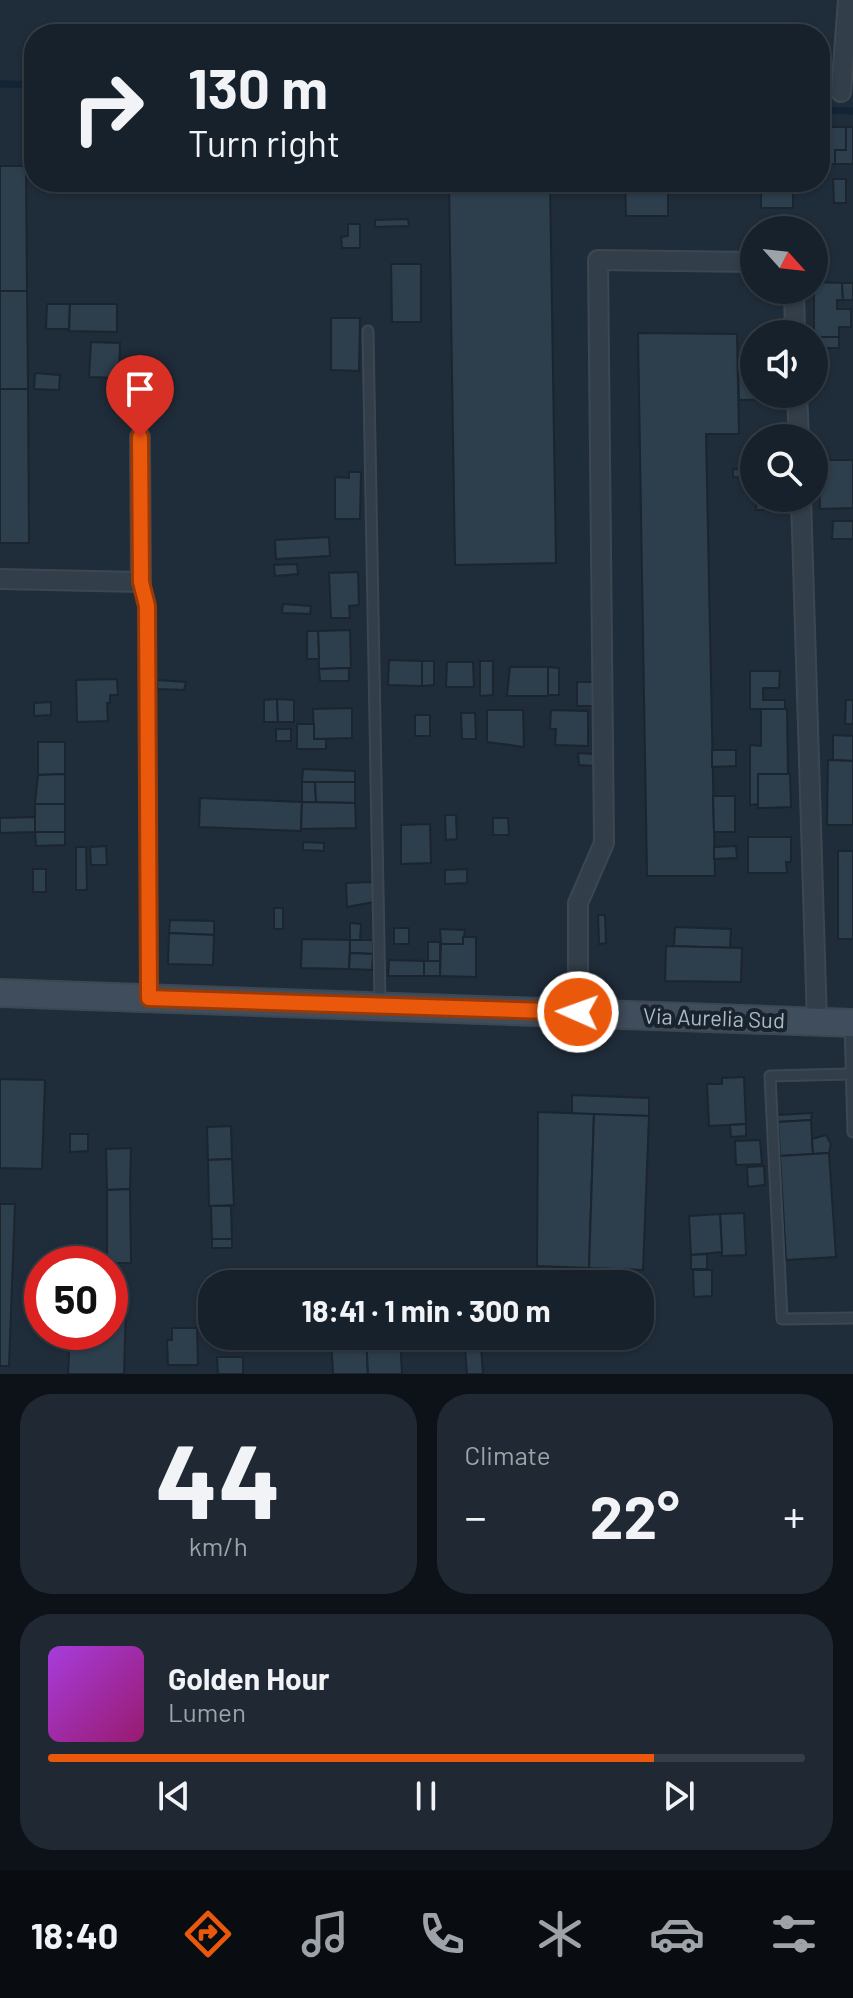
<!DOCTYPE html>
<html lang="en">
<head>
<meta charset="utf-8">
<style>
  :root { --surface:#17212b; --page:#202933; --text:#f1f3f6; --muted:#9ea3a9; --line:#363e47; --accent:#ea580c }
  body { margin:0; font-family:Barlow,sans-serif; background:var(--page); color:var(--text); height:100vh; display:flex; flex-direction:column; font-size:30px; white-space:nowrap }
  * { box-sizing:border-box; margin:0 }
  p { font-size:26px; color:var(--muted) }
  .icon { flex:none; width:44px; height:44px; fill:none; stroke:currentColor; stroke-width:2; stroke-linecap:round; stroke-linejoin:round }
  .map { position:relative; height:1374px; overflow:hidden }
  .details { display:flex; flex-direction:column; gap:20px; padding:20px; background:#0d1218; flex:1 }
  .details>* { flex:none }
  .guide { position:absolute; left:24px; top:24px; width:806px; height:168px; border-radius:32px; box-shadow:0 2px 6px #0004,0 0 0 2px var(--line); background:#17212b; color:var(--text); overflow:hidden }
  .needle { width:52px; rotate:117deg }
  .tools { position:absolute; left:740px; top:216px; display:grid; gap:16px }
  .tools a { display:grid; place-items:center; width:88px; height:88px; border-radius:50%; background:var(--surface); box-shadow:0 2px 6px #0004,0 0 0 2px var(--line); font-size:40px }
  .speed { position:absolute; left:24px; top:1246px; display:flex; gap:16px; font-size:40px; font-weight:700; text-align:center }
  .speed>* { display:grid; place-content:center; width:104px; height:104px; border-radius:50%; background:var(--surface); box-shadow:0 2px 6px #0004,0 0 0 2px var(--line); line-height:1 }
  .speed .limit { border:12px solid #d22; background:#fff; color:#111 }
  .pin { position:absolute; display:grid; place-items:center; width:68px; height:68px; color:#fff; margin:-82px -34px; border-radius:50% 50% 50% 0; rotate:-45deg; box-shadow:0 0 8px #0007 }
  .pin .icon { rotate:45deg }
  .me { position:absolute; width:88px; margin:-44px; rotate:272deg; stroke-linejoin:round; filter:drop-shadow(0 0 6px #0008) }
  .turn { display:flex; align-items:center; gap:28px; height:168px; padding:0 32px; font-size:36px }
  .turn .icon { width:104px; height:104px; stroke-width:2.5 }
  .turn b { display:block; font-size:56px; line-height:68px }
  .big { font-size:60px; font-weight:700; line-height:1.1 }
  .details .widget { flex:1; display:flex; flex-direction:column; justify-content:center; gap:12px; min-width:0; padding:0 28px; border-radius:32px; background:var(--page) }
  .details .dial { align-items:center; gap:0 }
  .dial b { font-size:104px; line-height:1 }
  .song { display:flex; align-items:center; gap:24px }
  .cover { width:96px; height:96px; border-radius:12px; background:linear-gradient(135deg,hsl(280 70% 55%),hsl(320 70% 35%)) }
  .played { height:8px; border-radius:4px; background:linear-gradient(90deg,var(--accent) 80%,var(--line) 80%) }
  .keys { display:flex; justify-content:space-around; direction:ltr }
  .heat { display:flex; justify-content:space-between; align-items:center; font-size:44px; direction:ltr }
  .details .tiles { flex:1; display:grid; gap:20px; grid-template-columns:1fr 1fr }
  .widget:last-child { grid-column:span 2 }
  .trip { position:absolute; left:198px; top:1270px; width:456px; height:80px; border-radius:32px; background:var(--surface); box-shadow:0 2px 6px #0004,0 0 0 2px var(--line); font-weight:700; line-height:80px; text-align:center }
  .menu { display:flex; height:128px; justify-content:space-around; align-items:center; background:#090d11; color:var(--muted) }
  .menu .icon { width:56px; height:56px }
  .menu .active { color:var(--accent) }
  .menu b { font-size:36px; color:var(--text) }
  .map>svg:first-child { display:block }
</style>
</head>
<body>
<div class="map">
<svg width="853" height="1374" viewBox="0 0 853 1374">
  <rect width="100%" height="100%" fill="#1f2c39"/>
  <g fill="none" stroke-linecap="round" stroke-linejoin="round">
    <g stroke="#122436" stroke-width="7">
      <polyline points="0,84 34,85"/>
      <polyline points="820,110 853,111"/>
    </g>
  </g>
  <g fill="#2d3e4d" stroke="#1a252f" stroke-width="2">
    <polygon points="820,127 846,127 846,150 835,150 835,164 820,164"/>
    <polygon points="846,127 853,127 853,164 835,164 835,150 846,150"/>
    <polygon points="0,166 26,166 27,291 0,291"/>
    <polygon points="833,179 846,179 846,203 834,203"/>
    <polygon points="449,182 550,182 556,563 455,565"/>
    <polygon points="625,182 668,182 668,216 626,216"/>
    <rect x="761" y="182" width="32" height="26"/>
    <polygon points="408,219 409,226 375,227 375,220"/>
    <polygon points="348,224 360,224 360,248 342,248 341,237 348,236"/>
    <polygon points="391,264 421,264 421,322 392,322"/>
    <polygon points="814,282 842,283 843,300 837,300 837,309 851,309 851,327 839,327 839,337 814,337"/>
    <polygon points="842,283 853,283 853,300 843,300"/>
    <polygon points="0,291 27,291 28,389 0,389"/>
    <polygon points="47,304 70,304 69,329 46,329"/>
    <polygon points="70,304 117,304 117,332 69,331"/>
    <polygon points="331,318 360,318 359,371 331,370"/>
    <polygon points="638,333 737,334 739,434 706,434 715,876 647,876"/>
    <rect x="814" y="337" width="25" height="11"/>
    <polygon points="91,342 120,343 119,378 89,377"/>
    <polygon points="738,367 754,367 754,394 783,394 783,399 739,400"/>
    <polygon points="35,373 60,375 59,390 34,389"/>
    <polygon points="0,389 28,389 29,543 0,543"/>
    <polygon points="819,460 853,460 853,508 820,509"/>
    <polygon points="733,469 754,470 754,478 733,477"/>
    <polygon points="349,472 361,472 360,519 335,519 335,477 349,478"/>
    <polygon points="757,498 788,498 788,510 756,510"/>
    <polygon points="833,521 853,521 853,539 832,539"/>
    <polygon points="329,537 330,556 276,559 275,540"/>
    <polygon points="297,564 298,574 275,576 274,565"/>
    <polygon points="358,572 359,605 349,606 350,618 331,618 329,573"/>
    <polygon points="283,604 311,606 310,614 282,613"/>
    <polygon points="350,630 351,668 319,669 318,631"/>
    <polygon points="307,631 318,631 319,659 307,659"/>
    <polygon points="389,660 422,661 422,686 388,685"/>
    <polygon points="422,661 434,661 434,685 422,686"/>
    <polygon points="480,661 493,661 493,695 480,696"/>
    <polygon points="447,662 473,662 474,687 446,687"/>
    <polygon points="510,667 548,667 548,696 507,696"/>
    <polygon points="548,667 559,668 559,695 548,695"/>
    <polygon points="349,668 349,681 320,681 319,669"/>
    <polygon points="750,671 780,671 779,688 763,688 763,700 785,700 785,709 750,709"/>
    <polygon points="117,679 118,695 110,695 110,703 107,703 108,721 77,722 76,680"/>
    <polygon points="157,680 186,682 184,690 157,689"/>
    <rect x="577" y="682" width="16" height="24"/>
    <polygon points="277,699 278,722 264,722 264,700"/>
    <polygon points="277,699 294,700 294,722 278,722"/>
    <polygon points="846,700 853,700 853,724 845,724"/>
    <polygon points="51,702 51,715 34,716 34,703"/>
    <polygon points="352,708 352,738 314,739 313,709"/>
    <polygon points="761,709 787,709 788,774 758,774 758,804 750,805 750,745 761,746"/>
    <polygon points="487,710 523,710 524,747 487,742"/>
    <polygon points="551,710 588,711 588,746 555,745 556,729 550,729"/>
    <polygon points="461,713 475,713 476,739 462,739"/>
    <rect x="415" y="715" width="15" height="21"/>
    <polygon points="297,724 314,724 314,739 326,739 326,749 297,749"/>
    <rect x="276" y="729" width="15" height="12"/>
    <polygon points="833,735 853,736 853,761 833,760"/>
    <polygon points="38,742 65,742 65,774 38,775"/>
    <polygon points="712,750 736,750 736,766 712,767"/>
    <polygon points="578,753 594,754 594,766 579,765"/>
    <polygon points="828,760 853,761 853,825 827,825"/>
    <polygon points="303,769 355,771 355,782 302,782"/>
    <polygon points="65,774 65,804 35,804 38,775"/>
    <polygon points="758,774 790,774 791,807 758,808"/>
    <polygon points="302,782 315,782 316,802 302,802"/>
    <polygon points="315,782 355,782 355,803 316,802"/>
    <polygon points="713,796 735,796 735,832 714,832"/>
    <polygon points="200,798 302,802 301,831 199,827"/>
    <polygon points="302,802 355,803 356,828 301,829"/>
    <rect x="35" y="804" width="30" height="28"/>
    <polygon points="445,815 456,815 457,839 446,840"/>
    <polygon points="35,817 35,832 0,833 0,818"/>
    <polygon points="493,818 508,818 509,835 493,835"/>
    <polygon points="430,824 431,863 401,864 401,825"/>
    <polygon points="35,832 65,832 65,845 36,846"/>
    <polygon points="748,837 791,837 791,862 786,862 787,873 748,873"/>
    <polygon points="303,842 324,843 324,851 303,850"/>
    <polygon points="106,846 107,865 91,865 90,847"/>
    <polygon points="736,846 737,858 714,859 714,847"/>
    <polygon points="76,847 86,847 87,890 76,890"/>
    <rect x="838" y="851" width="15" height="88"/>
    <rect x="33" y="869" width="13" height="23"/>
    <polygon points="467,869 467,883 445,884 445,870"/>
    <polygon points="373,882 374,902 347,907 346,883"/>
    <rect x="274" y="908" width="9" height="21"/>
    <polygon points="598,915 605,915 606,943 599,944"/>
    <polygon points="170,920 214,921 214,935 169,933"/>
    <polygon points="350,923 361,924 360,940 350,940"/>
    <polygon points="675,927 731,929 730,948 674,946"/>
    <rect x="394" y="928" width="15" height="16"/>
    <polygon points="440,929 465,930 463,944 441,944"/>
    <polygon points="169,933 214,935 213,965 168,964"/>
    <polygon points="463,937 476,937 476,977 440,976 441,944 463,944"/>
    <polygon points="302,939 350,940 349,969 301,968"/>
    <polygon points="350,940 373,940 373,954 350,953"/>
    <rect x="428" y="942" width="12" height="19"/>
    <polygon points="666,946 742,948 741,982 665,981"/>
    <polygon points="350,953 373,954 372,970 349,969"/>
    <polygon points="389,960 424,961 424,976 388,976"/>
    <rect x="424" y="961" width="16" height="15"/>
    <polygon points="744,1077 746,1124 709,1126 707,1084 722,1084 722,1078"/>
    <polygon points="0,1079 45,1080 42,1169 0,1168"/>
    <polygon points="572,1095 649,1098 649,1116 572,1114"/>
    <polygon points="538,1112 594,1114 589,1268 537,1266"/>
    <polygon points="812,1113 811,1120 778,1122 777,1115"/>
    <polygon points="594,1114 649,1116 643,1270 589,1268"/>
    <polygon points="811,1120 813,1154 780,1156 778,1122"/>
    <polygon points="746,1124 746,1136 731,1137 730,1125"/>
    <polygon points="231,1126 232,1159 208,1160 207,1127"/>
    <polygon points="70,1134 88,1134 88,1151 70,1152"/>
    <polygon points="826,1135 831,1144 829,1153 813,1154 812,1139"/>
    <polygon points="760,1140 762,1164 736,1165 735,1141"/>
    <polygon points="131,1148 130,1189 107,1190 106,1149"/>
    <polygon points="829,1153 836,1257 786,1260 780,1156"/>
    <polygon points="232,1159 234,1205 209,1206 208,1160"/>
    <polygon points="764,1166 765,1185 748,1187 747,1167"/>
    <polygon points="130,1189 131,1263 107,1263 107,1190"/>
    <polygon points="0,1204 15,1204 9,1366 0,1366"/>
    <polygon points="211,1206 231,1206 232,1239 212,1239"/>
    <polygon points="744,1213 746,1255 722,1256 720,1214"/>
    <polygon points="720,1214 722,1252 691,1255 689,1216"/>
    <rect x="212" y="1239" width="20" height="9"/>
    <polygon points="707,1254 707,1269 691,1269 691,1255"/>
    <polygon points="693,1270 712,1270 712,1296 694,1297"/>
    <polygon points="110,1304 126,1305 124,1374 68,1374 70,1332 110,1332"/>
    <polygon points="172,1328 197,1328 198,1365 168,1365 167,1340 172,1340"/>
    <polygon points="331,1336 366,1336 368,1374 333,1374"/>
    <polygon points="366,1336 400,1336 402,1374 368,1374"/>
    <polygon points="481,1346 483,1374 467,1374 465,1347"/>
    <polygon points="217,1357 243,1357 243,1374 218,1374"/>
  </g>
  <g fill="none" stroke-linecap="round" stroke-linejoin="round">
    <defs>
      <g id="service">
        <polyline points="368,331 380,1002"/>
        <polyline points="141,582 147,606 149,995"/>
        <polyline points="850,1026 853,1132"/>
        <polyline points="850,1074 770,1076 782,1319 853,1318"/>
      </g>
      <g id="minor">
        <polyline points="841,92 848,0"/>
        <polyline points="794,290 795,334"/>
        <polyline points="797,394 799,438"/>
        <polyline points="801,498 817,1023"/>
        <polyline points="0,579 141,582 140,437"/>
        <polyline points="578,1012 578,903 604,843 598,260 754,262"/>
      </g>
      <polyline id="secondary" points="0,993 853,1023"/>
    </defs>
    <use href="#service" stroke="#3c4752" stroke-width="13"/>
    <use href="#minor" stroke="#3c4752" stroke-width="22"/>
    <use href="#secondary" stroke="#3c4752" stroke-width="30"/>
    <use href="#service" stroke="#323e49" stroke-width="9"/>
    <use href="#minor" stroke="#323e49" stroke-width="18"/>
    <use href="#secondary" stroke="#404d5c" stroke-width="26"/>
  </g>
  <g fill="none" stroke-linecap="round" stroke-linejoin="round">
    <defs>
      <polyline id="route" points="140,437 141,582 147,606 149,998 578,1012"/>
    </defs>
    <use href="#route" stroke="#983908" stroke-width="20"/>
    <use href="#route" stroke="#ea580c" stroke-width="14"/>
  </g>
  <g text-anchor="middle" stroke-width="8" stroke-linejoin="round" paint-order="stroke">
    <g font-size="22" fill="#acb9c6" stroke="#18232d">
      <text transform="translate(714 1018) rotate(2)" y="8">Via Aurelia Sud</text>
    </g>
  </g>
</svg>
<div class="tools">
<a><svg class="needle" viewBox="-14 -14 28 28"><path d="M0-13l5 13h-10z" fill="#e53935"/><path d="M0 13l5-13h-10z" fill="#9ea3a9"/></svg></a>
<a><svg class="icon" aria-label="sound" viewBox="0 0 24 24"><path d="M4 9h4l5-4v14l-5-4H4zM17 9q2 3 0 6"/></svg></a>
<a><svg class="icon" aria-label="search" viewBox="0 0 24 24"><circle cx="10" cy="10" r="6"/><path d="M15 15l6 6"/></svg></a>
</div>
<div class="speed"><div class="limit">50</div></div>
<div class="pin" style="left:140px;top:437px;background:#d93025"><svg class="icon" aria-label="arrive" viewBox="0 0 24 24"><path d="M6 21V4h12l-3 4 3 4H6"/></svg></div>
<svg class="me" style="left:578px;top:1012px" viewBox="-20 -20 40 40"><circle r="17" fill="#ea580c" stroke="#fff" stroke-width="3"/><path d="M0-11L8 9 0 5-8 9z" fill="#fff"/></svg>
<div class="trip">18:41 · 1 min · 300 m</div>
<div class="guide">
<div class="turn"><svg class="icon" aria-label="right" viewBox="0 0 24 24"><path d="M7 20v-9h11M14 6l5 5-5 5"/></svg><div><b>130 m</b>Turn right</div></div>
</div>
</div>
<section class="details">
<div class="tiles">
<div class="widget dial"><b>44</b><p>km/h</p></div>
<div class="widget"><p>Climate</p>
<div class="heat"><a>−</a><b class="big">22°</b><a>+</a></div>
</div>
<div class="widget">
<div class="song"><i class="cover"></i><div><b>Golden Hour</b><p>Lumen</p></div></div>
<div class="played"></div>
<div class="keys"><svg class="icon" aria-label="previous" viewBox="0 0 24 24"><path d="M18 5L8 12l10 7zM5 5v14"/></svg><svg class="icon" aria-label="pause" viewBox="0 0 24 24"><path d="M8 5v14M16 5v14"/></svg><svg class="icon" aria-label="next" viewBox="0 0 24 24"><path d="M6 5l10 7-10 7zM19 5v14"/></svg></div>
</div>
</div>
</section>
<nav class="menu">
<b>18:40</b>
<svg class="icon active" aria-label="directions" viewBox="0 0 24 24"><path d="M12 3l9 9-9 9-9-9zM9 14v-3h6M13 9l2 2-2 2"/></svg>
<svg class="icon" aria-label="music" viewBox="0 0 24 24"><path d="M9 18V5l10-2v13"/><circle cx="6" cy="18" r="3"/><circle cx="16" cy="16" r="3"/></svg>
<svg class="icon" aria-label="phone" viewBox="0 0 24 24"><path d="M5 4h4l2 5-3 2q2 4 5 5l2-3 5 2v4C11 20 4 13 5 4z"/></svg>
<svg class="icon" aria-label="climate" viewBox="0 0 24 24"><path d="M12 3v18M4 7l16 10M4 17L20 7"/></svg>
<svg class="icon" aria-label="car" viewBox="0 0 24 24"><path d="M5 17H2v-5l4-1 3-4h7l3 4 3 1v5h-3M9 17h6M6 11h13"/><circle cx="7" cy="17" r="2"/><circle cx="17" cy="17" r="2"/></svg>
<svg class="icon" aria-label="filters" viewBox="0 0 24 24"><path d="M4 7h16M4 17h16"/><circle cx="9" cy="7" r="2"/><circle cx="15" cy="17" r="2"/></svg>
</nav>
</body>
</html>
